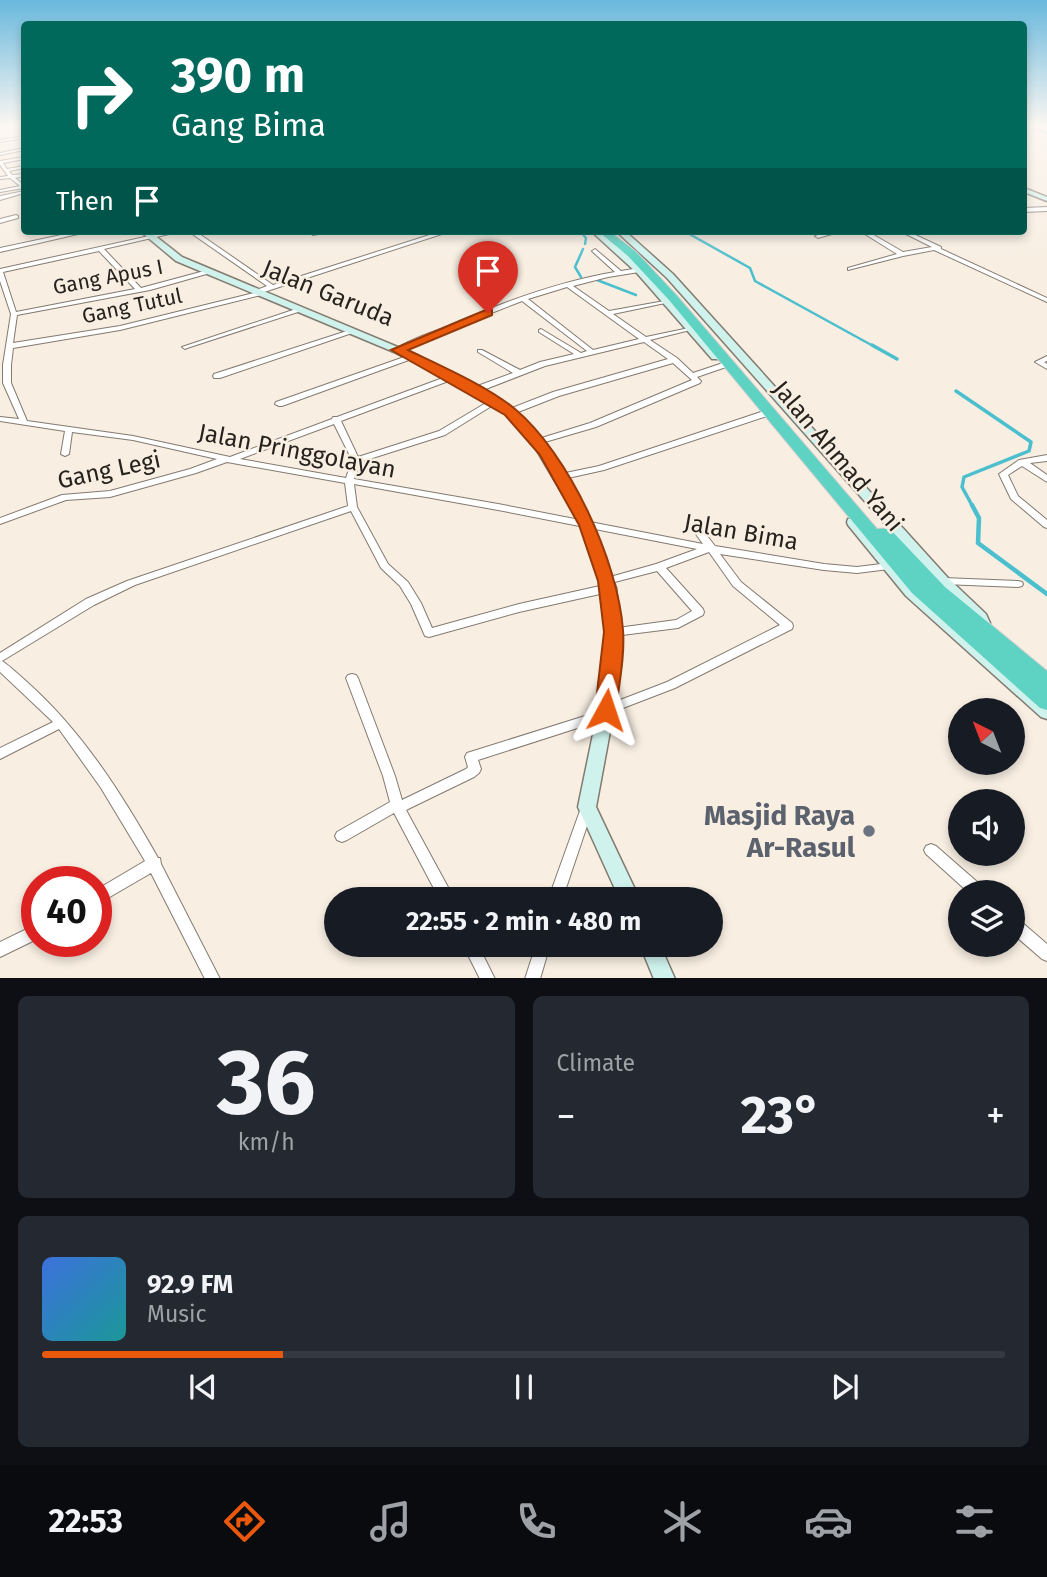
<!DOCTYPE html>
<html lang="en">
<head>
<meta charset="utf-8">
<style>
  :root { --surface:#171b24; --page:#242831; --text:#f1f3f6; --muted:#9ea1a6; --line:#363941; --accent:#ea580c }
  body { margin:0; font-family:"Fira Sans",sans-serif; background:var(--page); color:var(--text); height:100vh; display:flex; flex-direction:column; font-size:26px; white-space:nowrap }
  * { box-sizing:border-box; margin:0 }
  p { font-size:23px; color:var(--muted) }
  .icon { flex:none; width:38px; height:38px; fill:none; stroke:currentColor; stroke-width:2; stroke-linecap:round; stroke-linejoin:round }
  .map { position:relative; height:978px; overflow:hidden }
  .side { display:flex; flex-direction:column; gap:18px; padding:18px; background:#0d0f14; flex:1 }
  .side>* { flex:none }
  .top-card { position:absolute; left:21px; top:21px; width:1006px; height:214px; border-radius:7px; box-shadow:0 4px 10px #0003; background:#00695c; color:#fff; overflow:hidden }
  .needle { width:46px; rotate:318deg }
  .tools { position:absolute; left:948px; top:698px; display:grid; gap:14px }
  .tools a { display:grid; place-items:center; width:77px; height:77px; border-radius:50%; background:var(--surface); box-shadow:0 4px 10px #0003; font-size:35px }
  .speed { position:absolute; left:21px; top:866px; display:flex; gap:14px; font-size:35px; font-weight:700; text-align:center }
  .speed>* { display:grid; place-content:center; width:91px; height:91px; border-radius:50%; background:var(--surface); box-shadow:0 4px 10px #0003; line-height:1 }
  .speed .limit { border:10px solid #d22; background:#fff; color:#111 }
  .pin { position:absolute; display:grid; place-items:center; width:60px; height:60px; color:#fff; margin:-72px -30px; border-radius:50% 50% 50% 0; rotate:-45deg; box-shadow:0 0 7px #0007 }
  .pin .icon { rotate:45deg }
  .me { position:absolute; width:77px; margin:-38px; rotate:5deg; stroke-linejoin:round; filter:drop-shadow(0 0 5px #0008) }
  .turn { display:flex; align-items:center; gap:24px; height:147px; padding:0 35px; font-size:32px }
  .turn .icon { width:91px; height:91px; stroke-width:2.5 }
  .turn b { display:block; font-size:49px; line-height:60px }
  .then { display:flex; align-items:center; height:66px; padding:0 35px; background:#0003; gap:14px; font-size:26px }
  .big { font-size:52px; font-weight:700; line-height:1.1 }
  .side .tile { flex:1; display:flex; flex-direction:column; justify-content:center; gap:10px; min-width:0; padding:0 24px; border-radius:10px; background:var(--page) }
  .side .dial { align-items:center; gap:0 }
  .dial b { font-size:91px; line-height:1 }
  .song { display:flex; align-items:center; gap:21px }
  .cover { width:84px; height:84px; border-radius:10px; background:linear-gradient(135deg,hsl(220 70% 55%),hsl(180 70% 35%)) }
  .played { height:7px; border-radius:4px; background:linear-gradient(90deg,var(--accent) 25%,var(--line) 25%) }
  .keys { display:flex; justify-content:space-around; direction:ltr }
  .heat { display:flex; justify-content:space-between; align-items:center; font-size:38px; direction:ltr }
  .side .tiles { flex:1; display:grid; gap:18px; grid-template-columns:1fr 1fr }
  .tile:last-child { grid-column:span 2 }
  .trip { position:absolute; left:324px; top:887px; width:399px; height:70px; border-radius:35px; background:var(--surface); box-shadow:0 4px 10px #0003; font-weight:700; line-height:70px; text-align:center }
  .menu { display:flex; height:112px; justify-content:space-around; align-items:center; background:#090b0e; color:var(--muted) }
  .menu .icon { width:49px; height:49px }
  .menu .on { color:var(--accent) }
  .menu b { font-size:32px; color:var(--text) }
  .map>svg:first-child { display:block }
</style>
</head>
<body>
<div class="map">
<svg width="1047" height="979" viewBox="0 0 1047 979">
  <rect width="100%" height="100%" fill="#f8eee2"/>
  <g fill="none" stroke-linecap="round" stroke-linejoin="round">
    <polyline stroke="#4bbfcd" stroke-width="2" points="1029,126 1047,133"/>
    <g stroke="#4bbfcd" stroke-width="2.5">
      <polyline points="580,231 586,238 585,244"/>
      <polyline points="684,231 750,268 755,281 875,347"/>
      <polyline points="581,277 575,267 583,249"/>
      <polyline points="597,280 636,295"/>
    </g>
    <g stroke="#4bbfcd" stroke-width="3.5">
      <polyline points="872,345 897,359"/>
      <polyline points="956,391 1031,442 1029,451 964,477 962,487 973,507"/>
    </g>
    <polyline stroke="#4bbfcd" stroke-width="4.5" points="972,505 979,518 978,543 1047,594"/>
    <defs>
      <g id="street">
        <polygon points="21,126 24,126 24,130 23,130"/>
        <polygon points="1037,126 1044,126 1024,132 1024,130"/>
        <polygon points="24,136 24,138 0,142 0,140"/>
        <polygon points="24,148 24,150 0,155 0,153"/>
        <polygon points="24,157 24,159 3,163 7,169 24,166 24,168 9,171 12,175 24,174 24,176 15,178 24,185 24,188 0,192 0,190 20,186 10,178 0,179 0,177 8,176 0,165 0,161"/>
        <polygon points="24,191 24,193 0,200 0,196"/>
        <polygon points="1047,207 1047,211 1024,212 1024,208"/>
        <polygon points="16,215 18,216 18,218 0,223 0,219"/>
        <polygon points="80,231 91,231 0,252 0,248"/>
        <path d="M172 231H182L104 249 141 288 208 270 210 271V273L150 290 17 315 13 343 120 326 254 293V291L267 286 188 231H195L273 285 442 231H451L261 293 262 294 261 295 120 330 13 348 11 365V383L27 421 133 436 230 457 332 419 333 417H337L451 375H454V379L341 421 358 457 439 431 491 400H494L498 402 445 435 360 462 354 479 498 504 703 544 690 526 695 523 698 524 715 546 824 564 857 567 889 563 892 564 894 566 892 568 889 569 857 573 824 570 720 554 741 582 792 623 793 626 792 629 675 688 610 713 593 723 478 760 481 769 479 773 474 777 406 810 455 900H440L394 813 347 840 342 842 337 840 335 836 337 832 390 802 383 776 346 678 348 675 352 674 356 675 358 678 395 776 402 800 466 769 468 767 465 757 467 753 585 716 602 707 667 682 780 625 733 586 709 552 666 568 703 609 704 612 703 615 678 628 614 636 610 635 609 632 610 629 676 620 692 611 657 571 607 584 603 583 602 581 603 579 656 564 697 549 498 510 354 484 357 507 388 564 408 582 421 603 432 628 519 604 609 584 613 586 614 588 613 590 609 592 519 612 429 637 425 636 411 604 400 586 381 568 351 511 135 585 94 605 2 661C11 667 19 675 27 682 82 731 122 794 158 858H160L161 864 220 979H205L151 873 96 905V890L145 861 101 788 59 729 0 759V748L53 722 0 672V653L86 599 127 581 348 506 345 483 227 462 196 473 110 497 66 500 0 524V518L62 495 110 491 190 469 217 459 133 440 72 432 69 454 65 456 61 454 65 431 0 421V417L19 419 3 383V365L11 314 0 281V269ZM99 251 135 289 16 312 3 272ZM334 424 352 460 346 478 240 459Z"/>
        <polygon points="307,231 314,231 318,234 313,235"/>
        <polygon points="832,231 842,231 818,238 815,236"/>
        <polygon points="860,231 867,231 903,252 932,247 900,231 907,231 941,247 941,249 1047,298 1047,302 934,250 903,256 848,270 848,268 897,254"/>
        <path d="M595 249 621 271 639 268 642 270 639 272 608 277 573 286 609 311 670 300V302L613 314 646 337 694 327V329L650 340 677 358 693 373 723 363H726V367L697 377 701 381 700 383 596 427 538 444H535L534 442 535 440 590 423 692 380 673 363 559 396 513 414H507L506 412 507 410 553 392 668 359 644 342 545 366 478 392H472L471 390 472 388 513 373 478 352V350H482L520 370 540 362 574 354 539 332V330L541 329 581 353 587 351 522 301 458 326 399 351 397 352 394 350C408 340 427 334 443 328 498 304 556 282 615 272L593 252 592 251ZM567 287 639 339 593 350 528 299Z"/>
        <polygon points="299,308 302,310 301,311 187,348 185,349 182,347"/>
        <polygon points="350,330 352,331 352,333 220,378 214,378 213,376 214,374"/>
        <polygon points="410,355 413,355 417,357 282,406 279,406 275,404 276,402"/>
        <polygon points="1047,356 1047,361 1044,362 1047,364 1047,369 1035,362"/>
        <polygon points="761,412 764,412 768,414 767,416 604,470 559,480 555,477 556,475 599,466"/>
        <polygon points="1047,455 1047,461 1030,463 1047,475 1047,482 1022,466 1008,475 1018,496 1047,520 1047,528 1044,527 1011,499 999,474 1019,460"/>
        <polygon points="943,578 1018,581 1022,582 1023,584 1022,586 1018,587 943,584 939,583 938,581 939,579"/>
        <polygon points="587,802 592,804 593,808 562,900 548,900 581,808 582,804"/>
        <polygon points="931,844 936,846 983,887 985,892 968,892 926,854 924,850 926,846"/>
        <polygon points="1013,917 1018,919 1047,944 1047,961 1042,959 1013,934"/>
        <polygon points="37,924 37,939 0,957 0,942"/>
        <polygon points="463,945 478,945 495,979 480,979"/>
        <polygon points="536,945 550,945 540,979 525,979"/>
      </g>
      <g id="secondary">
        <polygon points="1024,188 1047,197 1047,201 1024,192"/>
        <polygon points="140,231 149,231 182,257 400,348 455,375 514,410 542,440 593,525 616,588 621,632 614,710 596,807 640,900 620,900 578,807 598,710 607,632 602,588 581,525 533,444 506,414 447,379 394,352 176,261"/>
        <polygon points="591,231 600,231 642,268 720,355 720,359 712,359 636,272"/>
        <polygon points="616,231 625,231 673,274 948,578 986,614 990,623 988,627 983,628 978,627 975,621 938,584 667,278"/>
        <polygon points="853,518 858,519 916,588 1047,702 1047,719 1041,717 906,596 848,525 847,522 848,519"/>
        <polygon points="640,945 660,945 675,979 654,979"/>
      </g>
      <polygon id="highway" points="598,231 609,231 636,252 677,296 877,529 889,528 945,587 1047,671 1047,710 1040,708 912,593 669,300 628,256"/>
    </defs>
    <use href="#street" stroke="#837a70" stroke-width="2"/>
    <use href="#secondary" stroke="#837a70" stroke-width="3"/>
    <use href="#highway" stroke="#cfcece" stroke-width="2"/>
    <use href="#street" fill="#fff" fill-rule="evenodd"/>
    <use href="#secondary" fill="#cff2ed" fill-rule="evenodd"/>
    <use href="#highway" fill="#5ed3c3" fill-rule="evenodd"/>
  </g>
  <linearGradient id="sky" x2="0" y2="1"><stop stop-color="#69b8dd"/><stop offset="0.48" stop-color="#fcf7f2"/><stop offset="1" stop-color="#fcf7f2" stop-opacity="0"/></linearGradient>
  <rect width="1047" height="263" fill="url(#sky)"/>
  <path fill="#ea580c" stroke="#983908" stroke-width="2" d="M488 309 492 310V315L408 350C441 366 487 386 515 409 569 454 618 561 623 630 625 656 619 684 616 710L613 716 606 718 598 716 595 710 604 632 598 581 579 525 540 455 505 415 391 350Z"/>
  <circle fill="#6b7280" stroke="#f8eee2" stroke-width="2.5" cx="869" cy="831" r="7"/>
  <g text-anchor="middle" stroke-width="5" stroke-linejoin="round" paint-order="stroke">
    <g font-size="21" fill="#26221e" stroke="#f8eee2">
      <text transform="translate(108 277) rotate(-11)" y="7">Gang Apus I</text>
      <text transform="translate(132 306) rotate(-12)" y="7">Gang Tutul</text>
    </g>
    <g font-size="24" fill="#26221e" stroke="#f8eee2">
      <text transform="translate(328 293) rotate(22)" y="8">Jalan Garuda</text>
      <text transform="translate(297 451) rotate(11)" y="8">Jalan Pringgolayan</text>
      <text transform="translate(838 456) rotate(50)" y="8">Jalan Ahmad Yani</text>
      <text transform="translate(109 470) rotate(-12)" y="8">Gang Legi</text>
      <text transform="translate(741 532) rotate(10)" y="8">Jalan Bima</text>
    </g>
    <g font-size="28" font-weight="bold" fill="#5b616d" stroke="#f8eee2" text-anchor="end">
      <text x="855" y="825">Masjid Raya<tspan x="855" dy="32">Ar-Rasul</tspan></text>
    </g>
  </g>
</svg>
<div class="tools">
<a><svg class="needle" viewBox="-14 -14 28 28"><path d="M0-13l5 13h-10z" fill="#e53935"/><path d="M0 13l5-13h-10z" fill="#9ea1a6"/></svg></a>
<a><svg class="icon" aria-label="sound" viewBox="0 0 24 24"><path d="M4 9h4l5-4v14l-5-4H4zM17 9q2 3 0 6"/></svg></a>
<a><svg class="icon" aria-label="layers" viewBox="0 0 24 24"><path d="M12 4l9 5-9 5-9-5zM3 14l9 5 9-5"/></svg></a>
</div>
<div class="speed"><div class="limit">40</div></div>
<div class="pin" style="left:488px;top:313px;background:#d93025"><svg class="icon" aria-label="arrive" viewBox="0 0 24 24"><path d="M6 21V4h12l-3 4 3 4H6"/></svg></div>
<svg class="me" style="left:606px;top:710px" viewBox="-20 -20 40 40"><path d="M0-17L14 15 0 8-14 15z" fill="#ea580c" stroke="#fff" stroke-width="4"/></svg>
<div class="trip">22:55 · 2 min · 480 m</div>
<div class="top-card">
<div class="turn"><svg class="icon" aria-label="right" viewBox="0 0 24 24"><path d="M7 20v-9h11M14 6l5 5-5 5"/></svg><div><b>390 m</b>Gang Bima</div></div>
<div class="then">Then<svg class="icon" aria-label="arrive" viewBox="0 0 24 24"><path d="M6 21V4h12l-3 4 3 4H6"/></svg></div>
</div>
</div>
<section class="side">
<div class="tiles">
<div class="tile dial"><b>36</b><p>km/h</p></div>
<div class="tile"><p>Climate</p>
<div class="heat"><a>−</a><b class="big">23°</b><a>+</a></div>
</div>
<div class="tile">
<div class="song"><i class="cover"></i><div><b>92.9 FM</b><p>Music</p></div></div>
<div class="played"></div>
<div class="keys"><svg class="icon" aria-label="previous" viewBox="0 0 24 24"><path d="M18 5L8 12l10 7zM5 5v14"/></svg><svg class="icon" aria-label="pause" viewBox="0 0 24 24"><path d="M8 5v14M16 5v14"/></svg><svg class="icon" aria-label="next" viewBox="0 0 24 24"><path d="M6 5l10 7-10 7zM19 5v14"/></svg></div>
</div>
</div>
</section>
<nav class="menu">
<b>22:53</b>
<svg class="icon on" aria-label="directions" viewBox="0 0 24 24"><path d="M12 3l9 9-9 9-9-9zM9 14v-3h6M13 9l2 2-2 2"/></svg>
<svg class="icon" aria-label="music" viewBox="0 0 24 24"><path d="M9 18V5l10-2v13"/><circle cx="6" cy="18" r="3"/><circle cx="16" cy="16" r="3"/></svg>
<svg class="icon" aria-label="phone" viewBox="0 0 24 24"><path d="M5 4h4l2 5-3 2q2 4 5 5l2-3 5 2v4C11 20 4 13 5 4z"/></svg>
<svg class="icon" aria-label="climate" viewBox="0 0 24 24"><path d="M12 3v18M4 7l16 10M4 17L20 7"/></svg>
<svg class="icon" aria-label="car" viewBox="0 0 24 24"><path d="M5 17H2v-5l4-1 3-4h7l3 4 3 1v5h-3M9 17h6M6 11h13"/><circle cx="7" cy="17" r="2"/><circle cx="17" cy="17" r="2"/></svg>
<svg class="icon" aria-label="filters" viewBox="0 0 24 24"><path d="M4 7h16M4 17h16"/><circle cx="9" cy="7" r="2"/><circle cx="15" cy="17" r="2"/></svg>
</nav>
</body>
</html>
